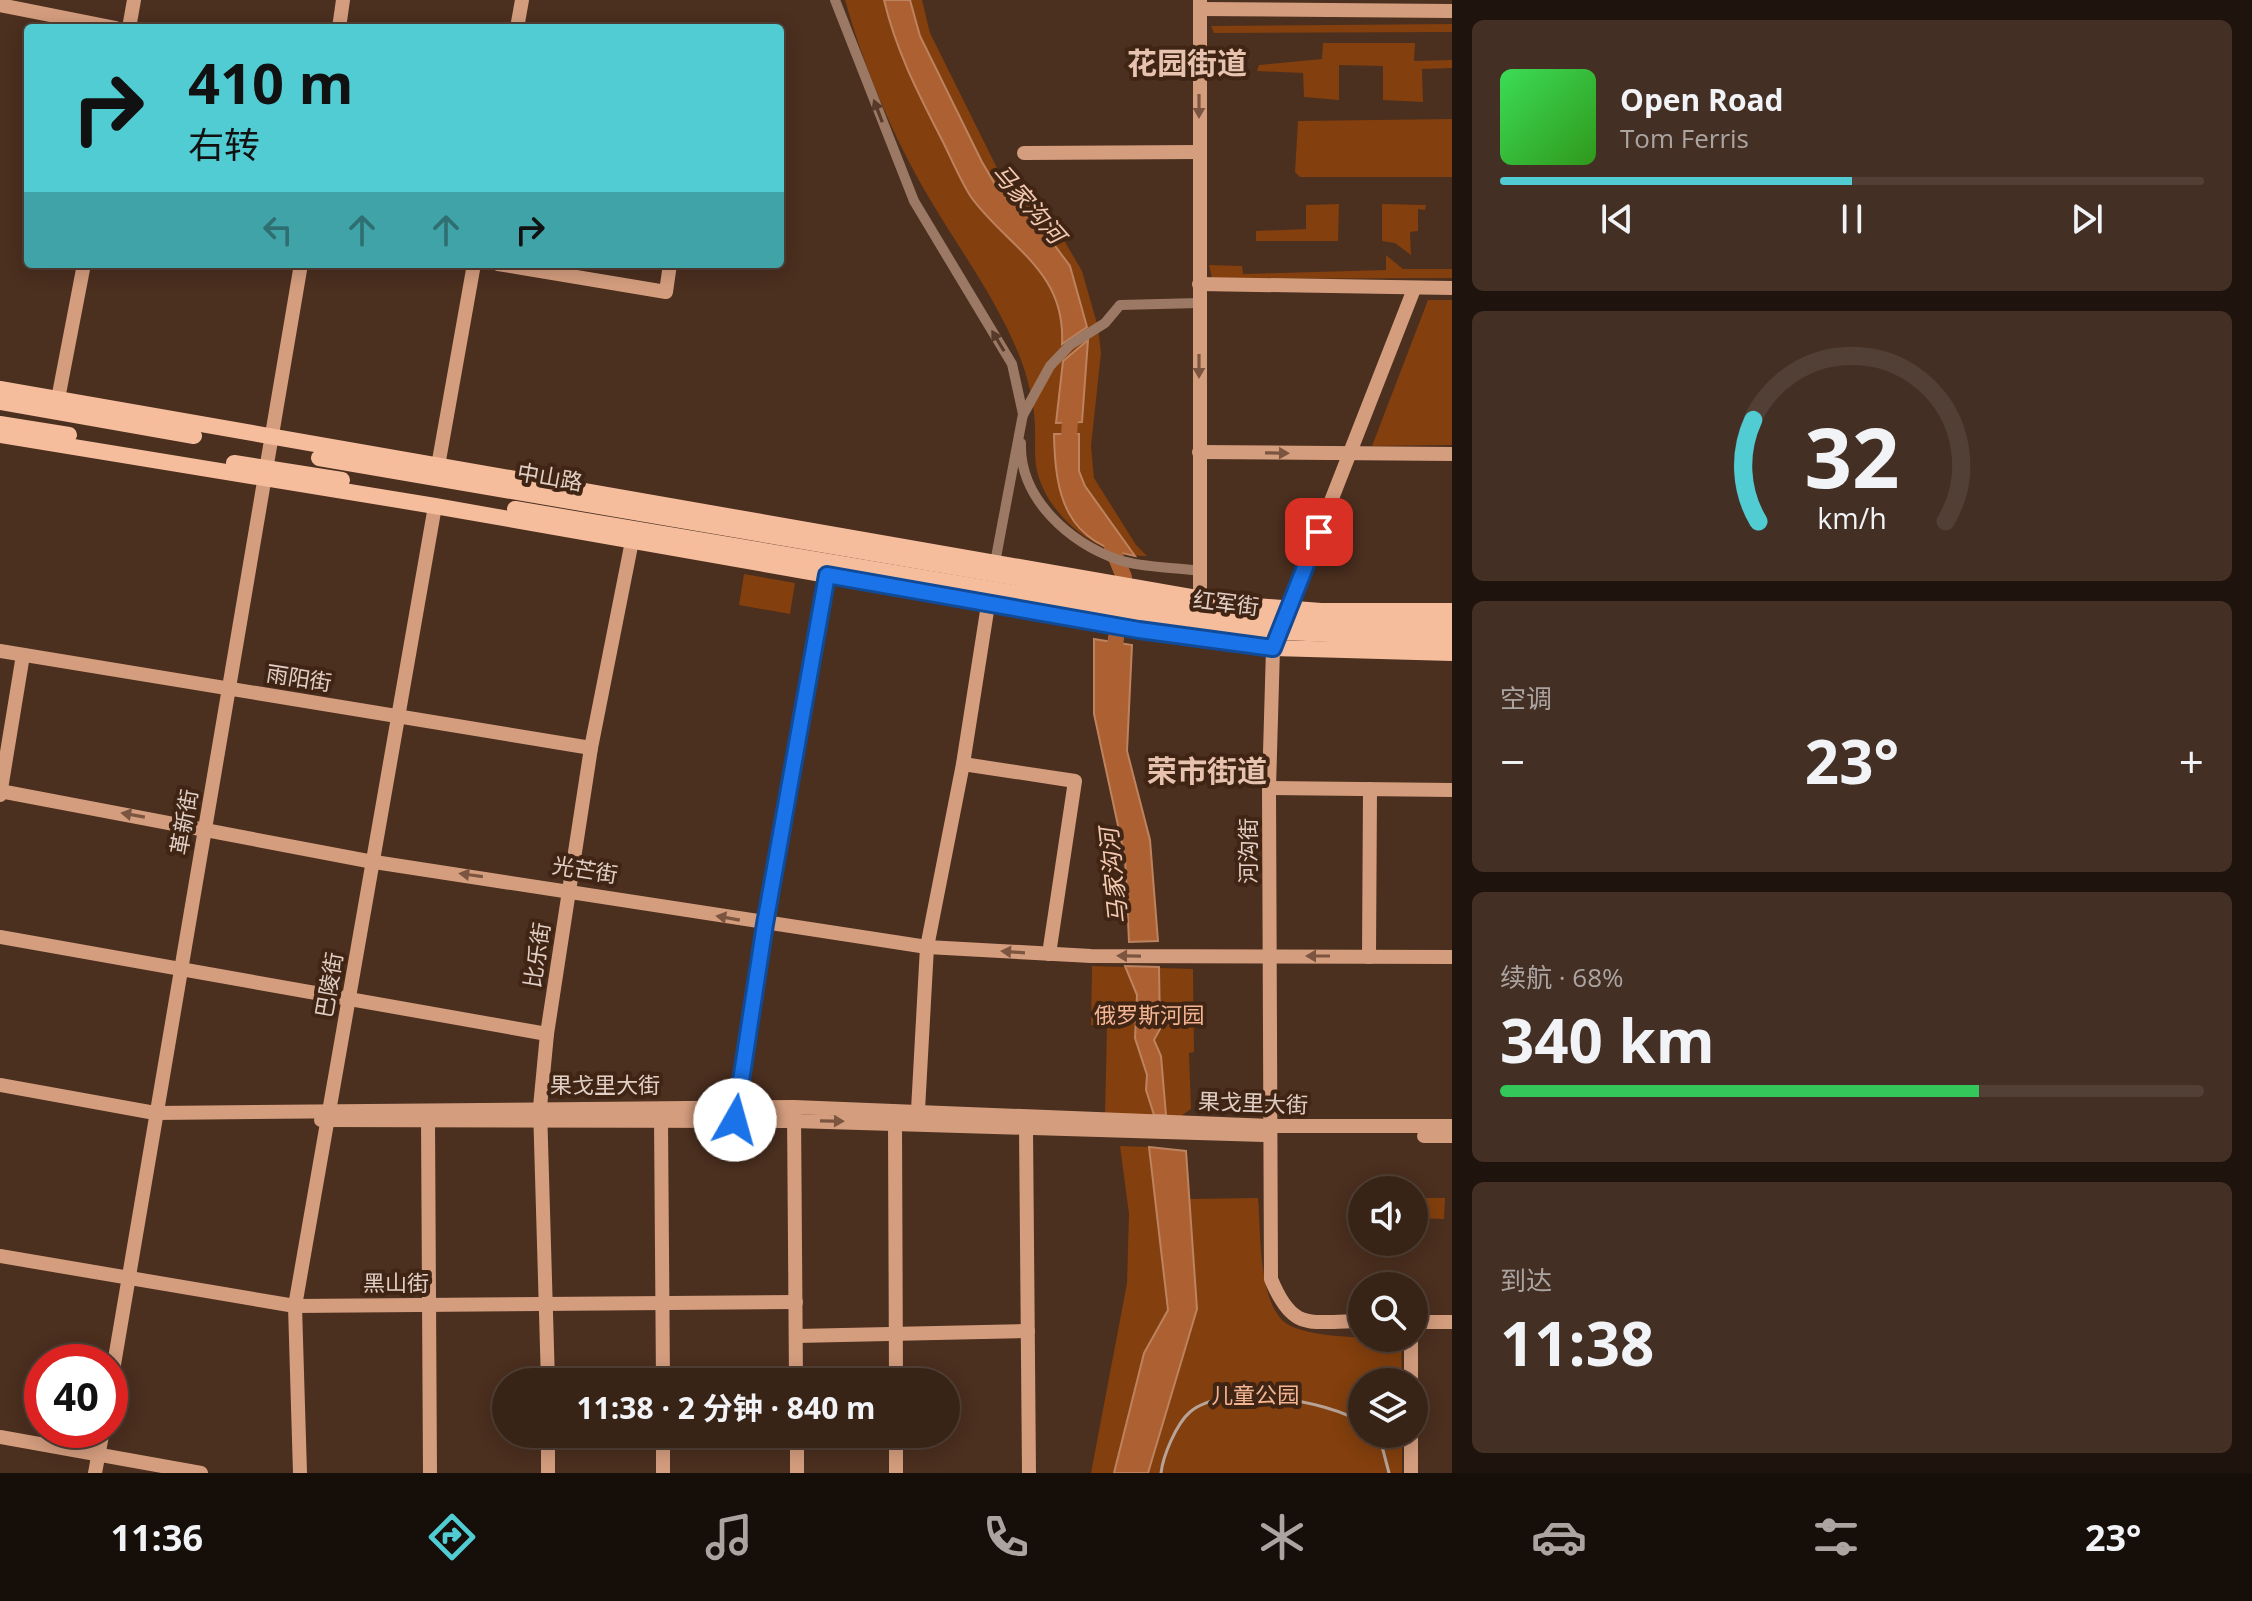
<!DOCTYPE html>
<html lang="zh">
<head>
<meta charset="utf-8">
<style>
  :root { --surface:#382317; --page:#432f24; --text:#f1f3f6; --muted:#aba4a1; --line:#524036; --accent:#51ccd3 }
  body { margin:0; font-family:"Open Sans","Noto Sans SC",sans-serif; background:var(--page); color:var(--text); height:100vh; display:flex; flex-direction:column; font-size:30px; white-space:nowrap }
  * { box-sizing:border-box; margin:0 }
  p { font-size:26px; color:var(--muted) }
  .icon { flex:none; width:44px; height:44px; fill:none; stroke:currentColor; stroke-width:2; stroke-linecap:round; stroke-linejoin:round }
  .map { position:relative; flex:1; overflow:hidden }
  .side { display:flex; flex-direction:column; gap:20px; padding:20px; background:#1f130d; width:800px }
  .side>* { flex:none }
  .hud { position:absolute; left:24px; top:24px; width:760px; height:244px; border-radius:8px; box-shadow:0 4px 20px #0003,0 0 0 2px var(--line); background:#51ccd3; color:#111; overflow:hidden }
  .fabs { position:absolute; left:1348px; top:1176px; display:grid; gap:16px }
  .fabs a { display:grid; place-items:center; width:80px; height:80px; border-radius:50%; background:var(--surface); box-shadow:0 4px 20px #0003,0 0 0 2px var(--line); font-size:40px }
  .speed { position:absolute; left:24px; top:1344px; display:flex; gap:16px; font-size:40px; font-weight:700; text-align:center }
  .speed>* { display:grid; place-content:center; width:104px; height:104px; border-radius:50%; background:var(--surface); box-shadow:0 4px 20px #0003,0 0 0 2px var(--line); line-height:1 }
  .speed .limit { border:12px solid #d22; background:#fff; color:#111 }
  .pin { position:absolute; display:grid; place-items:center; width:68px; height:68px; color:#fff; margin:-34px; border-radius:16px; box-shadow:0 4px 12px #0006 }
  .me { position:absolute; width:88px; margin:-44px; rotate:7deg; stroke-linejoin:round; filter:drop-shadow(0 0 6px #0008) }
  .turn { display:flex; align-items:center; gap:28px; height:168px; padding:0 32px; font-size:36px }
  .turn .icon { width:104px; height:104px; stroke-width:2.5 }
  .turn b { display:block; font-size:56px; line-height:68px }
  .lanes { display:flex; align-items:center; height:76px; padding:0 32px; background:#0003; justify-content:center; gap:40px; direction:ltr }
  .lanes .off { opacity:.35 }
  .big { font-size:60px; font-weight:700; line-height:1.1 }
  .side .widget { flex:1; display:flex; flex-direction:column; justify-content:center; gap:12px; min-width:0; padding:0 28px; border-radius:12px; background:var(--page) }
  .side .dial { align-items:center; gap:0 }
  .dial svg { height:208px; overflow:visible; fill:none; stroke:var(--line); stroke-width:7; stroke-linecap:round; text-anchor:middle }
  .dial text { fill:var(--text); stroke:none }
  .song { display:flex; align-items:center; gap:24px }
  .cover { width:96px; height:96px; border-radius:12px; background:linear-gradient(135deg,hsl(130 70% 55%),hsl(110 70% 35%)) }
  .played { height:8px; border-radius:4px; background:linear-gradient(90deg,var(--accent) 50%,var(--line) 50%) }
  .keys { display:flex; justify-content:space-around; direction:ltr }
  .heat { display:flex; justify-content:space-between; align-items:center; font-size:44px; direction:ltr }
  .charge { height:12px; border-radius:6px; background:linear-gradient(90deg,#34c759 68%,var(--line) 0) }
  .trip { position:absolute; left:492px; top:1368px; width:468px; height:80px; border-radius:40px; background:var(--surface); box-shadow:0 4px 20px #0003,0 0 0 2px var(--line); font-weight:700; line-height:80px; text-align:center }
  .dock { display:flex; height:128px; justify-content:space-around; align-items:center; background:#160e09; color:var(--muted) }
  .dock .icon { width:56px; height:56px }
  .dock .selected { color:var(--accent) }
  .dock b { font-size:36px; color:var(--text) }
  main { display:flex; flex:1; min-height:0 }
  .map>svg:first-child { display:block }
</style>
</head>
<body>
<main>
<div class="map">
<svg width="1452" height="1473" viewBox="0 0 1452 1473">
  <rect width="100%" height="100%" fill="#4b2f1f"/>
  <g fill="#833f0d">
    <path d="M845 0H922L930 33 999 172 1065 242 1082 271 1098 327 1101 353 1091 446 1094 478 1136 545 1147 556C1108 557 1071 533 1050 501 1028 464 1038 451 1034 413 1032 397 1027 375 1021 360 999 302 959 249 928 196 892 135 864 67 845 0Z"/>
    <polygon points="1452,24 1452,32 1214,33 1211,26"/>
    <polygon points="1323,43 1415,43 1414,61 1452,60 1452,68 1422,69 1423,102 1383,100 1383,66 1339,65 1339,100 1304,97 1303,73 1257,71 1259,65 1322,59"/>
    <polygon points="1452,119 1452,177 1300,177 1295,172 1298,121"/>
    <polygon points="1339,204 1338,241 1256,241 1256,231 1306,229 1306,205"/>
    <polygon points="1382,204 1426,205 1425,210 1418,209 1418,231 1410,232 1411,255 1395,243 1382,241"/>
    <polygon points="1386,255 1403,269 1452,269 1452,278 1212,279 1209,265 1242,266 1243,274 1386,270"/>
    <polygon points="1428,300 1452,300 1452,445 1372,446"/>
    <polygon points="744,574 795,583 790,614 739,605"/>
    <polygon points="1092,966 1193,969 1194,1052 1189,1053 1191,1109 1181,1116 1105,1114 1107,1026 1091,1025"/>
    <polygon points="1120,1146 1149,1147 1169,1310 1144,1353 1114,1473 1091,1473 1127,1283 1129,1214"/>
    <path d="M1258 1198C1261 1231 1258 1295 1282 1320 1300 1339 1375 1338 1401 1338L1402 1382H1362V1434H1402V1473H1148L1197 1309 1189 1199Z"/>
    <polygon points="1414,1198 1445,1198 1444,1219 1414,1218"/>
  </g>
  <g fill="#ad6132" stroke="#bd825e" stroke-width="2">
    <path d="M884 0H910L920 36 982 162 995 184 1044 231 1070 266 1087 327 1062 344C1066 270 1007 247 971 197 960 180 952 160 943 142 919 95 896 51 884 0Z"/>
    <polygon points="1088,340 1082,422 1056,423 1063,361"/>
    <path d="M1054 434H1079V471L1085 486 1135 556C1066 543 1055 496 1054 434Z"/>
    <polygon points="1094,639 1132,645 1127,751 1150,840 1158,941 1129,942 1125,858 1094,714"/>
    <polygon points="1125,966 1159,967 1160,1029 1154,1040 1161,1056 1166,1115 1154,1115 1146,1090 1147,1075 1135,1038 1137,995"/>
    <polygon points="1149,1147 1186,1151 1197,1309 1148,1473 1114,1473 1144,1353 1168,1310"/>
  </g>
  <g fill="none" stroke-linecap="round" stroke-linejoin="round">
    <g stroke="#ad6132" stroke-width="16">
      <polyline points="1068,455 1071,402"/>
      <polyline points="1112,548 1124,577 1113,661"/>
    </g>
    <g stroke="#9b7965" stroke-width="10">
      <polyline points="835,0 914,201 1012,364 1023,414 994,568"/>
      <polyline points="1023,415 1050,366 1070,345 1105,323 1120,305 1199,303"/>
      <path d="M1021 443C1019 499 1070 543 1119 560 1143 568 1174 567 1200 571"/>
    </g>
    <g stroke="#d49d7e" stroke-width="14">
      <polyline points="0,5 116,28"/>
      <polyline points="1200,9 1452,11"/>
      <polyline points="129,28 134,0"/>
      <polyline points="339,28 343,0"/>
      <polyline points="517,28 522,0"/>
      <polyline points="1024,153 1199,152"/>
      <polyline points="498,264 666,292 670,264"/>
      <polyline points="1199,284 1452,288"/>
      <polyline points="58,399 84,264"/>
      <polyline points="1199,452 1452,454"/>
      <polyline points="438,466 474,264"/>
      <polyline points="1200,598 1200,0"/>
      <polyline points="1286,616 1414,289"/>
      <path d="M1276 639 1273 648 1269 788 1271 1279C1293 1333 1310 1321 1362 1321"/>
      <polyline points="0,651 591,748"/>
      <polyline points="963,764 1075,781 1049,954"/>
      <polyline points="1269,788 1452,790"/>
      <polyline points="0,791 368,861 927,947 1091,956 1452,957"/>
      <polyline points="0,795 23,655"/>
      <polyline points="0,937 547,1034"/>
      <polyline points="1369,957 1370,789"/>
      <polyline points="0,1085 155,1113 794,1107 1271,1126 1452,1126"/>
      <polyline points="918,1110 927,947 963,764 990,592"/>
      <polyline points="794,1111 796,1382"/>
      <polyline points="735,1115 827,575"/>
      <polyline points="661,1119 663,1382"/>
      <polyline points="321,1120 794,1121 1264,1135"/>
      <polyline points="428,1120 430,1473"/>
      <polyline points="895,1123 896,1382"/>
      <polyline points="1026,1128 1029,1473"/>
      <polyline points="1424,1136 1452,1136"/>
      <polyline points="0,1256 295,1306 796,1302"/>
      <polyline points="1414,1322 1452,1322"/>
      <polyline points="796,1336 1028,1331"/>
      <polyline points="548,1382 540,1107 547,1034 591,748 632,541"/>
      <polyline points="1411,1382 1411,1338"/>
      <polyline points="110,1388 301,264"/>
      <polyline points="548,1434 548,1473"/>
      <polyline points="663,1434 663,1473"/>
      <polyline points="797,1434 797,1473"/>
      <polyline points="896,1434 896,1473"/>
      <polyline points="0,1437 201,1473"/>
      <polyline points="95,1473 103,1430"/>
      <polyline points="300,1473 295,1306 435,506"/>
      <polyline points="1411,1473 1411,1434"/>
    </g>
    <g stroke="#f6bd9d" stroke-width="16">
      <polyline points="0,389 1231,604 1321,611 1452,611"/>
      <polyline points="0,402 194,436"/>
      <polyline points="0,424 69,435"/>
      <polyline points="0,435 435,506 1139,630 1273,648 1452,653"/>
      <polyline points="319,458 1094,591"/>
      <polyline points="234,463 342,480"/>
      <polyline points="515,509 1092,606"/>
      <polyline points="1410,624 1452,624"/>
      <polyline points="1413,638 1452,638"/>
    </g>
    <g stroke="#b7a397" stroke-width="3">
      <polyline points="1373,1434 1383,1450 1389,1473"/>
      <path d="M1161 1473C1163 1456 1176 1424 1190 1412 1223 1383 1328 1400 1362 1423"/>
    </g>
    <g stroke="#f6bd9d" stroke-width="16">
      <polyline points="1094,591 1270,618 1410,624"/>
      <polyline points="1092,606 1267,631 1413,638"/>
    </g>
  </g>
  <defs><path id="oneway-solid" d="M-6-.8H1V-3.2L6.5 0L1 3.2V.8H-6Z" transform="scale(2)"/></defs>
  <g fill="#7b553f">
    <use href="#oneway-solid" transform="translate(1199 106) rotate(90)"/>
    <use href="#oneway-solid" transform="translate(1199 366) rotate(90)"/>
    <use href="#oneway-solid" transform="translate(1277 453) rotate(1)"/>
    <use href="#oneway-solid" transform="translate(133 815) rotate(-170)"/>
    <use href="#oneway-solid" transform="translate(471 875) rotate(-172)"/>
    <use href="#oneway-solid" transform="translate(728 918) rotate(-170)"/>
    <use href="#oneway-solid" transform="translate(1013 952) rotate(-176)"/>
    <use href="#oneway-solid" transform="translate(1129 956) rotate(-179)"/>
    <use href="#oneway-solid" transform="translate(1318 956) rotate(-180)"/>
    <use href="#oneway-solid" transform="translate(832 1121) rotate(1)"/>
  </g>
  <g fill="#573a29">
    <use href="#oneway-solid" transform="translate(878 111) rotate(-111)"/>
    <use href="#oneway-solid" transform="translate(998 341) rotate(-121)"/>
  </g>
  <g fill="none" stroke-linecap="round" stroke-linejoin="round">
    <defs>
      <polyline id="route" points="735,1120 765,924 827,575 1139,630 1273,648 1319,532"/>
    </defs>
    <use href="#route" stroke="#114b97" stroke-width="20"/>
    <use href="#route" stroke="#1a73e8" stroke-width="14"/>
  </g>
  <g text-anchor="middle" stroke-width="8" stroke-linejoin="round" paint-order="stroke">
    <g font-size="22" fill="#e1cfc5" stroke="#402515">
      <text transform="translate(550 477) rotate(10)" y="8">中山路</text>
      <text transform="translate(1226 603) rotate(7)" y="8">红军街</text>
      <text transform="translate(299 678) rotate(9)" y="8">雨阳街</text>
      <text transform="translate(184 822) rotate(-80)" y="8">革新街</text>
      <text transform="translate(1248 851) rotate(-90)" y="8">河沟街</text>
      <text transform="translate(585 870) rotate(9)" y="8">光芒街</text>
      <text transform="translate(537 955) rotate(-81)" y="8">比乐街</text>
      <text transform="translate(329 985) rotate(-80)" y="8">巴陵街</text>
      <text x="605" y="1093">果戈里大街</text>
      <text transform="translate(1253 1103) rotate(2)" y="8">果戈里大街</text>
      <text x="396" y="1291">黑山街</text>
    </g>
    <g font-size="22" fill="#f4b592" stroke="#402515">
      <text x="1149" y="1023">俄罗斯河园</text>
      <text x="1255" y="1403">儿童公园</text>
    </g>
    <g font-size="24" font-style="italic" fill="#f3c9b1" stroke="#402515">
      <text transform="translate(1028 204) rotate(49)" y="8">马家沟河</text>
      <text transform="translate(1114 876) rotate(-96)" y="8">马家沟河</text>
    </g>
    <g font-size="30" font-weight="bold" fill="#e7c3af" stroke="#402515">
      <text x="1187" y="74">花园街道</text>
      <text x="1207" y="782">荣市街道</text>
    </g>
  </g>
</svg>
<div class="fabs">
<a><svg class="icon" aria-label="sound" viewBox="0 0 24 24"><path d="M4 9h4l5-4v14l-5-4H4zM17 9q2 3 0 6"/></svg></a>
<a><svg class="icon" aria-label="search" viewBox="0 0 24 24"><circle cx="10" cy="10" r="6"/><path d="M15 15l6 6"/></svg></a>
<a><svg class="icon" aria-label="layers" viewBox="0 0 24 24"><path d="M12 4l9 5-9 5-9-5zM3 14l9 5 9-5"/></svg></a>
</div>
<div class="speed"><div class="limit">40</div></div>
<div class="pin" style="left:1319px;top:532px;background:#d93025"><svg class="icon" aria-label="arrive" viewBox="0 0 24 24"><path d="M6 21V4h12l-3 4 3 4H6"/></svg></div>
<svg class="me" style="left:735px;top:1120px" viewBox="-20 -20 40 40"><circle r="19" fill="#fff"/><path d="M0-13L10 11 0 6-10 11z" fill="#1a73e8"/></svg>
<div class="trip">11:38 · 2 分钟 · 840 m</div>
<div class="hud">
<div class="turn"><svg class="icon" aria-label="right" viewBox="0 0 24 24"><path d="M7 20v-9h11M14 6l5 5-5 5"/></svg><div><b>410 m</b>右转</div></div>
<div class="lanes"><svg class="icon off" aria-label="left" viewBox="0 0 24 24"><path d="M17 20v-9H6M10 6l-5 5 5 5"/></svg><svg class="icon off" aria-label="ahead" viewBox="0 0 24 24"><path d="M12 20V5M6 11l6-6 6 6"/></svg><svg class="icon off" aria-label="ahead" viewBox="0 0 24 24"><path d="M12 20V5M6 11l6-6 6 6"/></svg><svg class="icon" aria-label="right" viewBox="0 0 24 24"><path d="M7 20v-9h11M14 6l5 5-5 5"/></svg></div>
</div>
</div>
<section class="side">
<div class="widget">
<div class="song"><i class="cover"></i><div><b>Open Road</b><p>Tom Ferris</p></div></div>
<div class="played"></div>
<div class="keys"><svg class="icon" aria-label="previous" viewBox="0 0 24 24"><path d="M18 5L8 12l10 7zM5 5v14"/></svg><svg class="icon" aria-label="pause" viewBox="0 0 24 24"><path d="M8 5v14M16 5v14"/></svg><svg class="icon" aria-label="next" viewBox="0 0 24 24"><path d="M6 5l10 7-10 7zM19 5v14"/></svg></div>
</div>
<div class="widget dial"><svg viewBox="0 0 100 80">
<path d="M14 69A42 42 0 1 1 86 69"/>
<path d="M14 69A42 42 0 0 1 12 30" stroke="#51ccd3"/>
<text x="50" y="56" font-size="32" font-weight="700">32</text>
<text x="50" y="72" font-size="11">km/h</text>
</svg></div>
<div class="widget"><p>空调</p>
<div class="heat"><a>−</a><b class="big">23°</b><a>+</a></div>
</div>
<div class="widget"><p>续航 · 68%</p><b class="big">340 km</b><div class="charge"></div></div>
<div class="widget"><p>到达</p><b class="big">11:38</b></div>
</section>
</main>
<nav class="dock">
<b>11:36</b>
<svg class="icon selected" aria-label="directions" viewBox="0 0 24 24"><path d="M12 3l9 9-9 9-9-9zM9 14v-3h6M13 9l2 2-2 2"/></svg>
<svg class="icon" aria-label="music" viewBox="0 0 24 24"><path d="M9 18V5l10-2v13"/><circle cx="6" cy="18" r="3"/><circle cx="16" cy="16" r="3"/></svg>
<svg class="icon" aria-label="phone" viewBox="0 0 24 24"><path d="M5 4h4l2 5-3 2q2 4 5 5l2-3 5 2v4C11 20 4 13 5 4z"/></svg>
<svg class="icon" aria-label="climate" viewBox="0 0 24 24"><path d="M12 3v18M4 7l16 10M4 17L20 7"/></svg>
<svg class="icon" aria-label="car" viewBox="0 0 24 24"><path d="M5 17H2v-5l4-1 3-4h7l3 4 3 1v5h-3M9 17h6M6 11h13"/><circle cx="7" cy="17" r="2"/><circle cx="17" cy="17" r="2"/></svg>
<svg class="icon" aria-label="filters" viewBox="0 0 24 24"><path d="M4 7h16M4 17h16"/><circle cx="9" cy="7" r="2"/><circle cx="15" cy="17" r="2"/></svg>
<b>23°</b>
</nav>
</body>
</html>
